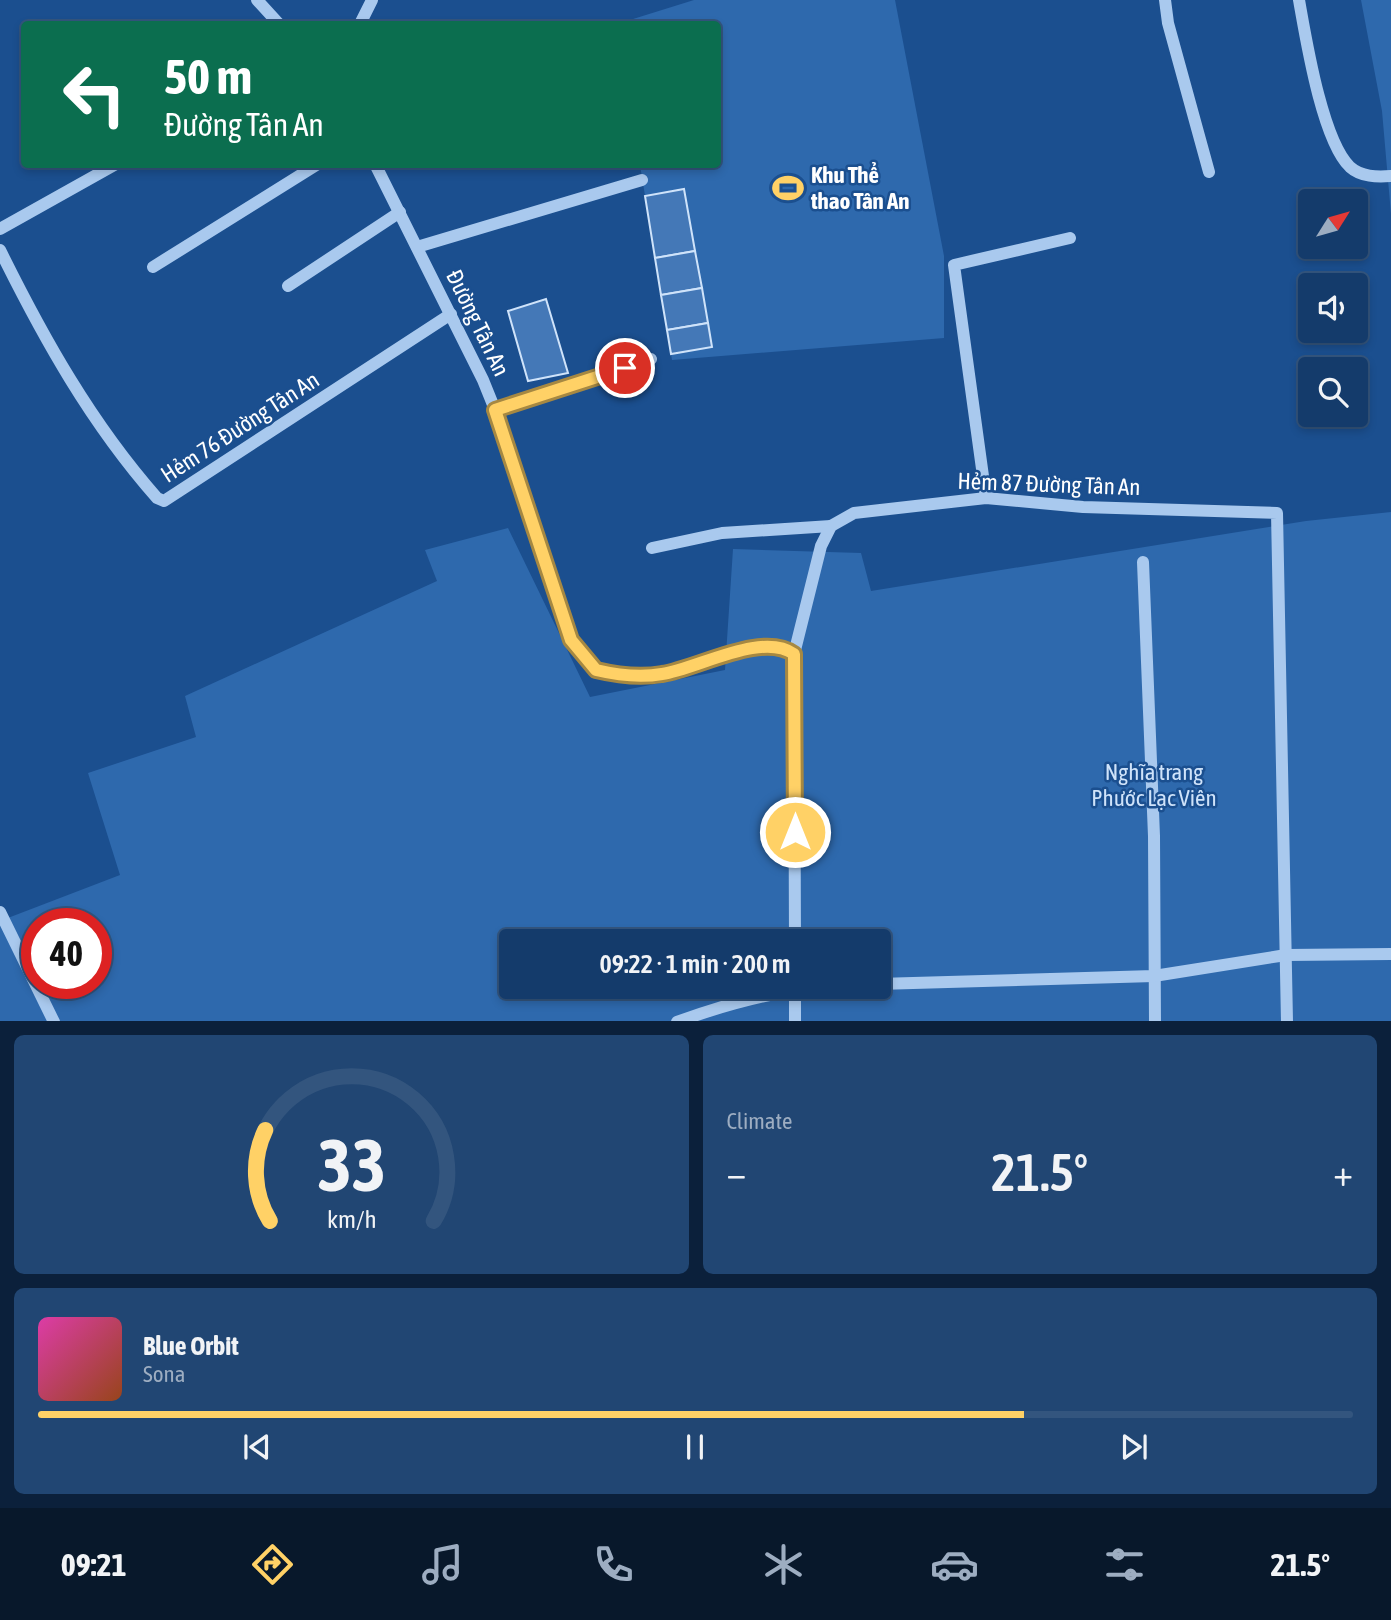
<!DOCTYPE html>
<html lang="en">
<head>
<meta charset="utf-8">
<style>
  :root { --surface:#143b6b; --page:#214673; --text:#f1f3f6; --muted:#9dadc1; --line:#33557e; --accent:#ffd166 }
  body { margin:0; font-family:"Asap Condensed",sans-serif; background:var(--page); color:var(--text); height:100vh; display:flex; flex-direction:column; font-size:26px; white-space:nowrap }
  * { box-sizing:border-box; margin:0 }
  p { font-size:23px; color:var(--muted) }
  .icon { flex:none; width:38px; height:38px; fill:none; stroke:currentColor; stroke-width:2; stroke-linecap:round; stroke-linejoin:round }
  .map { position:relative; height:1021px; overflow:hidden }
  .details { display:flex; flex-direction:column; gap:14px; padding:14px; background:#0b203b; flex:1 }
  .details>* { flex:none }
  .top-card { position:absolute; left:21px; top:21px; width:700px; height:147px; border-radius:7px; box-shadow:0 4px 10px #0003,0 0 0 2px var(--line); background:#0b6e4f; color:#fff; overflow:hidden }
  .needle { width:46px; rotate:53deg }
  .buttons { position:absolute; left:1298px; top:189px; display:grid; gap:14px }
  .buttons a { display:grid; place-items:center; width:70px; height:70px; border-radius:7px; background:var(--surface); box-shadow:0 4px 10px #0003,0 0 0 2px var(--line); font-size:35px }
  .speed { position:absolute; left:21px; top:908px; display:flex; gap:14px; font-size:35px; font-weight:700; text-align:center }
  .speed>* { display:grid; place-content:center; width:91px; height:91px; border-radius:50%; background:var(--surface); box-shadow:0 4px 10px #0003,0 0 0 2px var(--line); line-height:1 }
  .speed .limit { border:10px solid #d22; background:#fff; color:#111 }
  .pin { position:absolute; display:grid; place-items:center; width:60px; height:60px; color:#fff; margin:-30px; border:4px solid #fff; border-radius:50%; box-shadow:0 2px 7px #0007 }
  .me { position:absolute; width:77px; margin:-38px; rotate:0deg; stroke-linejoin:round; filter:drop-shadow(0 0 5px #0008) }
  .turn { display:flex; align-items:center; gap:24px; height:147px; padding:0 28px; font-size:32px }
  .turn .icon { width:91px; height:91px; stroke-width:2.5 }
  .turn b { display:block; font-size:49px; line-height:60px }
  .big { font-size:52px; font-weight:600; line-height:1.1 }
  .details .tile { flex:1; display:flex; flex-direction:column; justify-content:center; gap:10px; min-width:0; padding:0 24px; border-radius:10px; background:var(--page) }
  .details .dial { align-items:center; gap:0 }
  .dial svg { height:182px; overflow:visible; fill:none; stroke:var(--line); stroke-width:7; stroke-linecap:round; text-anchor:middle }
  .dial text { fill:var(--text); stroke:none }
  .song { display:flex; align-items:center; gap:21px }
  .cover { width:84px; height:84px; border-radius:10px; background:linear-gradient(135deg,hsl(320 70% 55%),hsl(20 70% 35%)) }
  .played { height:7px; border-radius:4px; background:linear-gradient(90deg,var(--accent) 75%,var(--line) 75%) }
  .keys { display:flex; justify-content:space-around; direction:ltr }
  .heat { display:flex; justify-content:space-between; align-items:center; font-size:38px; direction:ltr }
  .details .tiles { flex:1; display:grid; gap:14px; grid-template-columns:1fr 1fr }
  .tile:last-child { grid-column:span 2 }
  .trip { position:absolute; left:499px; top:929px; width:392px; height:70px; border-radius:7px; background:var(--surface); box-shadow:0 4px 10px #0003,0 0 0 2px var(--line); font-weight:600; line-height:70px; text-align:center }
  .tabs { display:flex; height:112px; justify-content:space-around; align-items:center; background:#08182b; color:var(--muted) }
  .tabs .icon { width:49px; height:49px }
  .tabs .current { color:var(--accent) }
  .tabs b { font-size:32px; color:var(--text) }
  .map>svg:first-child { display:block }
</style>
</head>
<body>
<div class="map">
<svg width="1391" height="1022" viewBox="0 0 1391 1022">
  <rect width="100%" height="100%" fill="#1b4f8f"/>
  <g fill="#2e69ad" fill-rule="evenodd">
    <polygon points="694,0 895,0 944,256 944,338 672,360 640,165 718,164 718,24 617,24"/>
    <polygon points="1361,0 1391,0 1391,214 1382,111"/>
    <path d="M1391 512V1021L0 1022V921L120 875 88 773 196 737 185 696 437 581 425 550 508 528 590 697 725 670 733 549 861 553 871 591 1306 521ZM37 924H96V984H37ZM511 942H878V987H511Z"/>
  </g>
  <g fill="#4478b7" stroke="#cfe3fa" stroke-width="2">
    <polygon points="684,189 695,251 655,258 645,196"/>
    <polygon points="695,251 702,288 661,295 655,258"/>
    <polygon points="702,288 708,323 667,330 661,295"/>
    <polygon points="546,299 568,373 528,381 508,311"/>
    <polygon points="708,323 712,347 671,354 667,330"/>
  </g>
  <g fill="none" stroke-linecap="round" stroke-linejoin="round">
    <g stroke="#a9c9ee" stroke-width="12">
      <polyline points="257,0 279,24"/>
      <polyline points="1165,0 1168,23 1209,172"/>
      <path d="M1299 0C1306 39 1322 140 1350 167 1361 177 1377 177 1391 176"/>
      <polyline points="360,24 372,0"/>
      <path d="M375 164 483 380 504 432 566 626C602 724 696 651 764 649 776 648 784 647 794 654L795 942"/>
      <polyline points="0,229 116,164"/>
      <polyline points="417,247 642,180"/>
      <path d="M0 250C44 339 91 423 157 498L164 501 451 314"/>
      <polyline points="153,267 318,164"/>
      <polyline points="288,286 400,212"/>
      <polyline points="495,410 651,359"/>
      <polyline points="986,498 954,265 1070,238"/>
      <polyline points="652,548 722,533 831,526"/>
      <polyline points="1143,562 1154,836 1155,1022"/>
      <polyline points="794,654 821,546 831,526 854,513 986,498 1083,507 1277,513 1287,1022"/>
      <polyline points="0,912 54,1022"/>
      <polyline points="878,984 1154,976 1286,955 1391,954"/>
      <path d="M677 1022C726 1004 776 990 828 987"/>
      <polyline points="795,1022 795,987"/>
    </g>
  </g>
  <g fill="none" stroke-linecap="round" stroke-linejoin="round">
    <defs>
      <path id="route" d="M625 368 495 410 571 640 596 670C617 675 640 678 662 674 697 669 762 631 794 654L795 832"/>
    </defs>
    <use href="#route" stroke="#a68842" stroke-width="18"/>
    <use href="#route" stroke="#ffd166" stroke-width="12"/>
  </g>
  <defs>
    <symbol id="stadium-bare" viewBox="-9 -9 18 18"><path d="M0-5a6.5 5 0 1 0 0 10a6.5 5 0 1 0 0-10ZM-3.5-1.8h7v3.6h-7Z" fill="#ffd166" stroke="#1b4f8f" stroke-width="2.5" paint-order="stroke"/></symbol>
  </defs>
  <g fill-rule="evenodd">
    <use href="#stadium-bare" x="766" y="166" width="44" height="44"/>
  </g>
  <g text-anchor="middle" stroke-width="5" stroke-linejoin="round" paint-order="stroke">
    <g font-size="23" font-weight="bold" fill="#fff" stroke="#1b4f8f" text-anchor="start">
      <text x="811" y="183">Khu Thể<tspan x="811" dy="26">thao Tân An</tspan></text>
    </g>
    <g font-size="23" fill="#fff" stroke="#1b4f8f">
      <text transform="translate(478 323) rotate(64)" y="8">Đường Tân An</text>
      <text transform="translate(240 427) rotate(-33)" y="8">Hẻm 76 Đường Tân An</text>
      <text transform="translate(1049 484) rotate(2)" y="8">Hẻm 87 Đường Tân An</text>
    </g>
    <g font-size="23" fill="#cfe3fa" stroke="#1b4f8f">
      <text x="1154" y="780">Nghĩa trang<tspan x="1154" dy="26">Phước Lạc Viên</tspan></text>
    </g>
  </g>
</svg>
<div class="buttons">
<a><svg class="needle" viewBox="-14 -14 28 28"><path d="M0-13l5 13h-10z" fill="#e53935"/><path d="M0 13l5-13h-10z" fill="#9dadc1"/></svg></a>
<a><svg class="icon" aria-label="sound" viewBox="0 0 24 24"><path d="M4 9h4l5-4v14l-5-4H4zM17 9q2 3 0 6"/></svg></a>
<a><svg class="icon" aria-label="search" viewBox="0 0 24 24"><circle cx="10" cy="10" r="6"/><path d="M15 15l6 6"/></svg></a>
</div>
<div class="speed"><div class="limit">40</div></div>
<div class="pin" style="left:625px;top:368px;background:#d93025"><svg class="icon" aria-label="arrive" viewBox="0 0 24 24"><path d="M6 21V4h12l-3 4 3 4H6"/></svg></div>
<svg class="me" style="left:795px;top:832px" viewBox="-20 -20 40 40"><circle r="17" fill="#ffd166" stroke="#fff" stroke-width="3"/><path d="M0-11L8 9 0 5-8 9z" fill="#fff"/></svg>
<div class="trip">09:22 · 1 min · 200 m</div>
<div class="top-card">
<div class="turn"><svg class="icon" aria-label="left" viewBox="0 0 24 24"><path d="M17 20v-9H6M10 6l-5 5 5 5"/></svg><div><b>50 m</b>Đường Tân An</div></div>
</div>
</div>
<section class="details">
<div class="tiles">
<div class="tile dial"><svg viewBox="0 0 100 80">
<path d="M14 69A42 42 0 1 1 86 69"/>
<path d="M14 69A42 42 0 0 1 12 29" stroke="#ffd166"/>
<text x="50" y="56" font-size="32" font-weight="700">33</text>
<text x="50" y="72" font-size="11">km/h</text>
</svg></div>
<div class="tile"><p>Climate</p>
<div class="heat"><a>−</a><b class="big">21.5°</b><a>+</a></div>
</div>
<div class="tile">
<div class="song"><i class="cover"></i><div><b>Blue Orbit</b><p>Sona</p></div></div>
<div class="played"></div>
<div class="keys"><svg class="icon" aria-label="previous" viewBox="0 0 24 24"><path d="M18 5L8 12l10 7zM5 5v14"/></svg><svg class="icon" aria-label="pause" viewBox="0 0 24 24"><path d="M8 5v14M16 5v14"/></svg><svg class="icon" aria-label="next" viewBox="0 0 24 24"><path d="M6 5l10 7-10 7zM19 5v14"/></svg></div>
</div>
</div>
</section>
<nav class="tabs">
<b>09:21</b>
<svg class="icon current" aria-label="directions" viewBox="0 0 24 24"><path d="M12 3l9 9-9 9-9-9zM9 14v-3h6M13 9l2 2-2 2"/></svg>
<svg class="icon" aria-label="music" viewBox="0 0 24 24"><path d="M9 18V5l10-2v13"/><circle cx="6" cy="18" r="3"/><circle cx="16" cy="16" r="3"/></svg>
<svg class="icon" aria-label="phone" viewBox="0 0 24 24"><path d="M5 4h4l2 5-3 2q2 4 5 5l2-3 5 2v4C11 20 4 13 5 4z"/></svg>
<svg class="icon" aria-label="climate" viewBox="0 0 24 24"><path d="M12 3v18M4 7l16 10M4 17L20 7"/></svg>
<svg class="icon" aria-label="car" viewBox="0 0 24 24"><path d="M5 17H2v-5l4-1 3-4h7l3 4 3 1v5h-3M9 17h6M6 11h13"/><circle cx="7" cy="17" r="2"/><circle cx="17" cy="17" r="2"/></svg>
<svg class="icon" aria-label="filters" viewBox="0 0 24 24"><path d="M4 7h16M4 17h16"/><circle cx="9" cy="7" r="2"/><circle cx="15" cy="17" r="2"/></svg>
<b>21.5°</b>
</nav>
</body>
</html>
